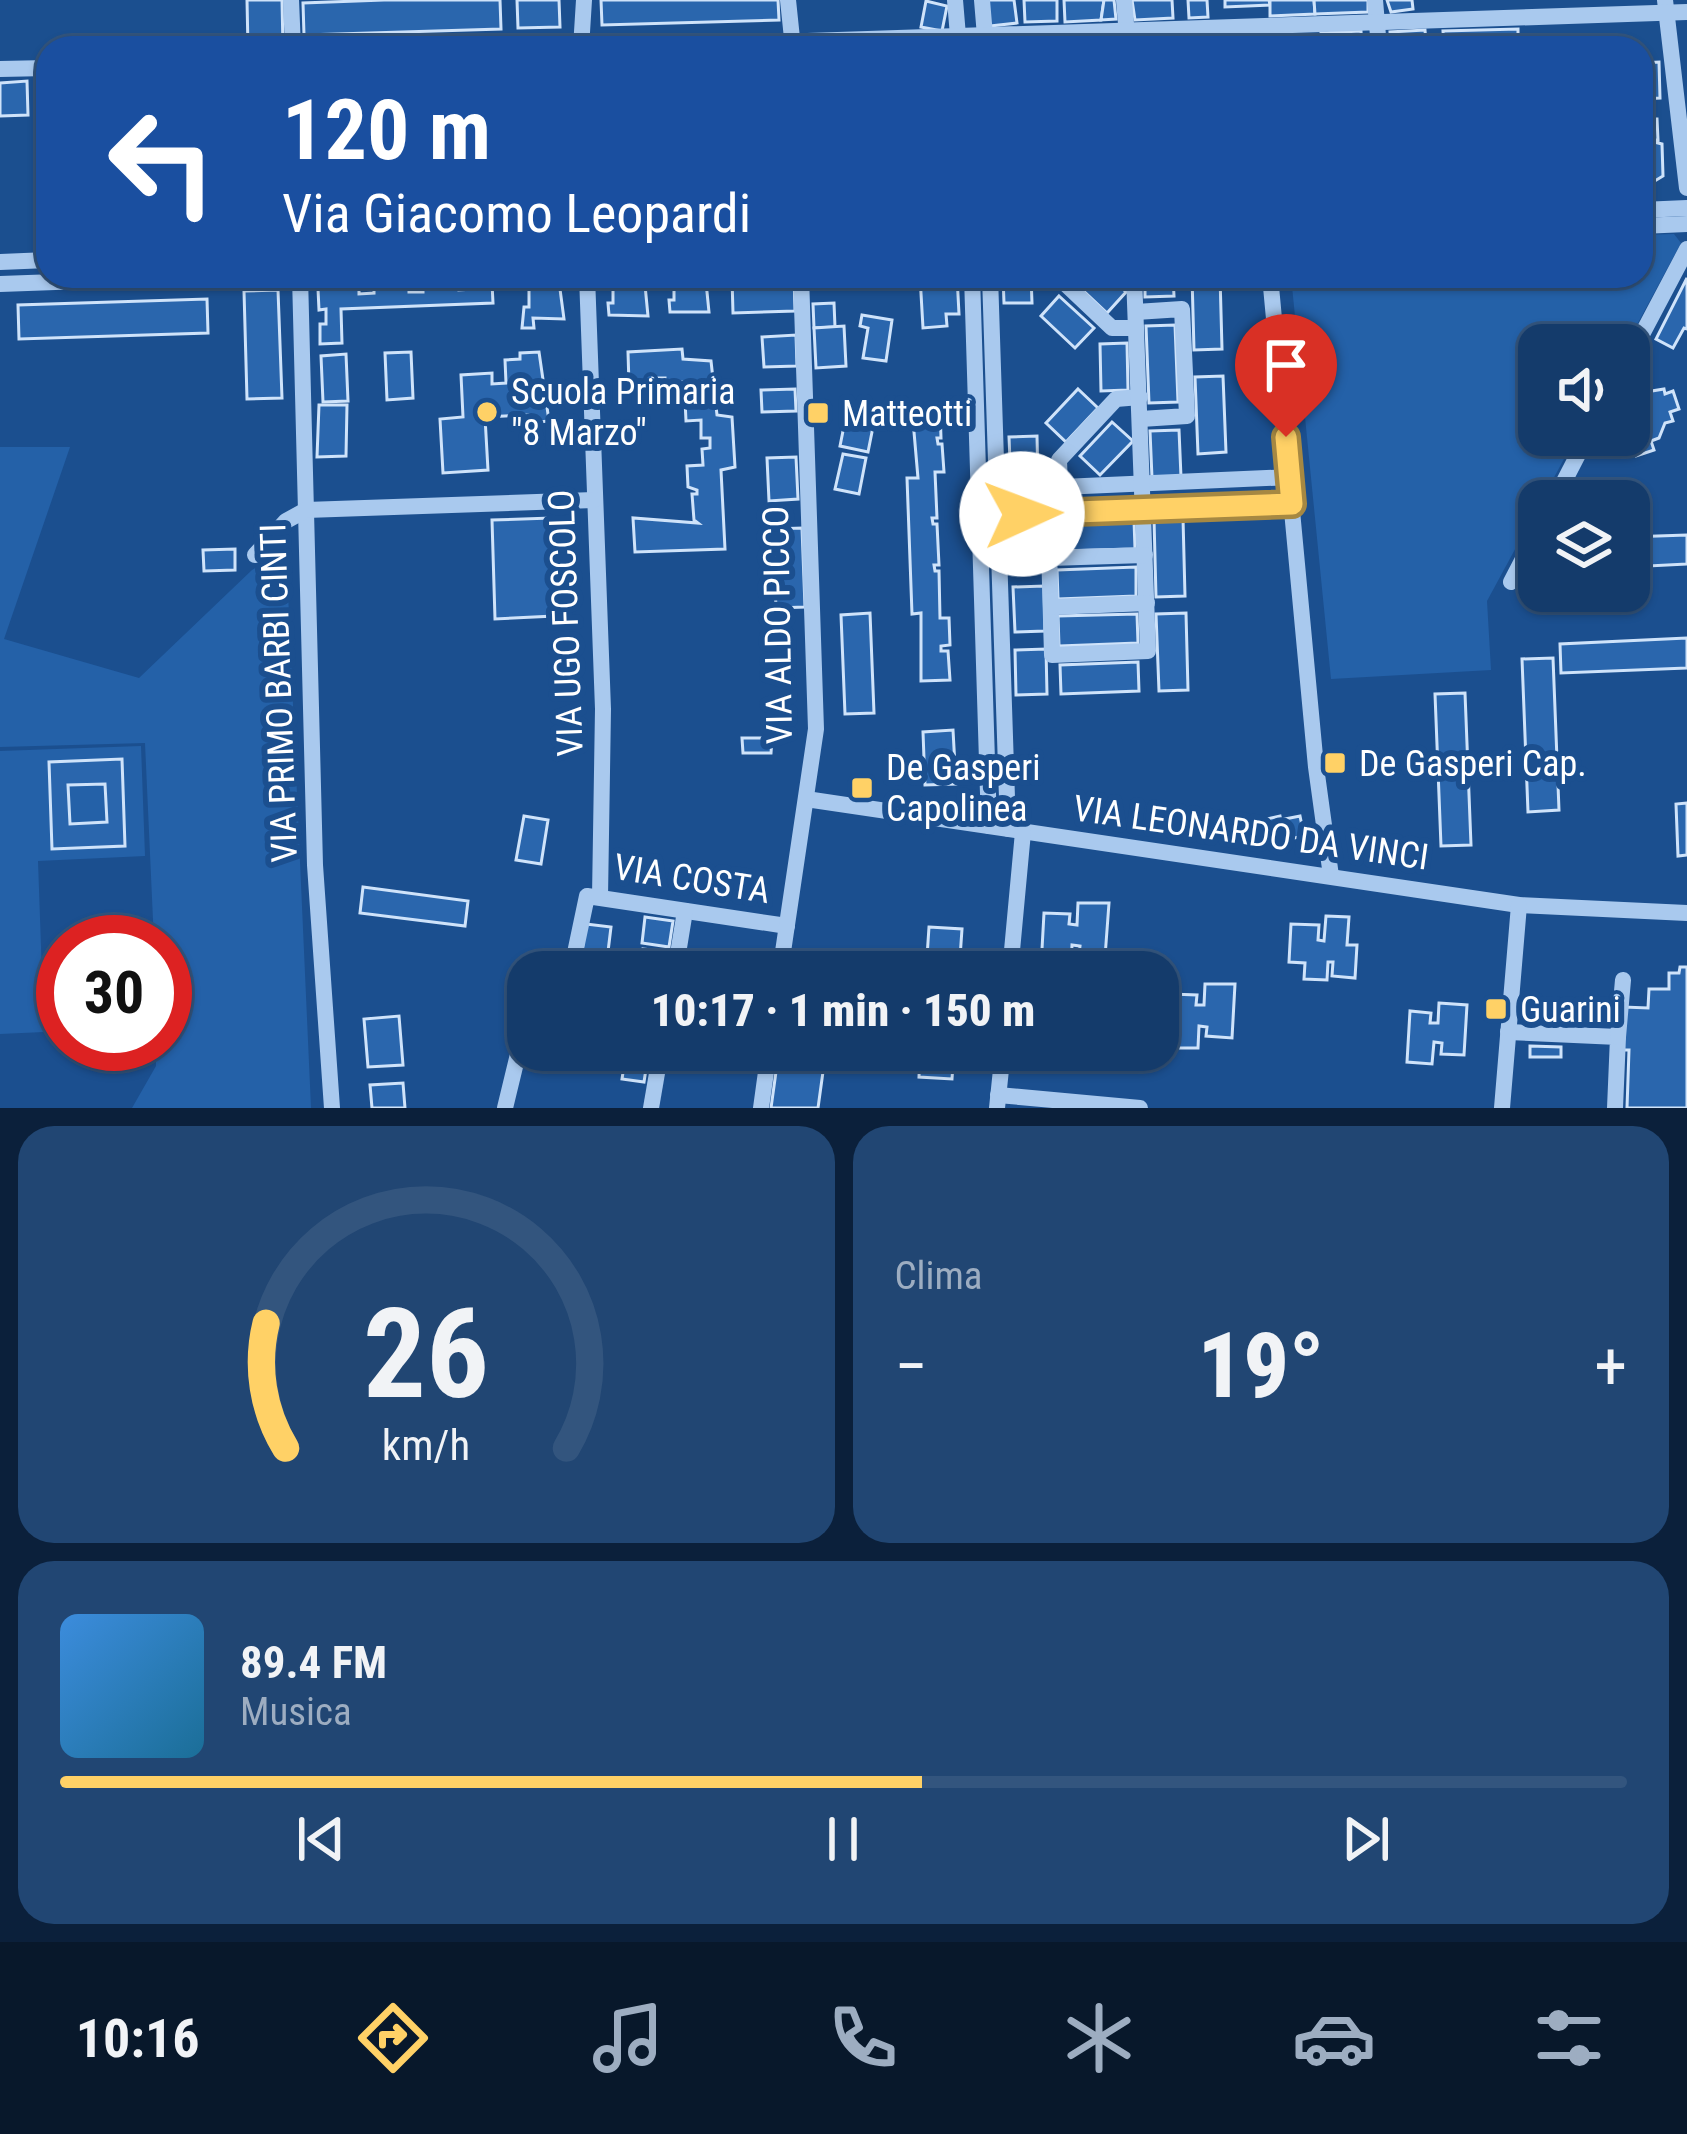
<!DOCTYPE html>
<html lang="it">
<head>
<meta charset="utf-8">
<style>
  :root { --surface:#143b6b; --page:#214673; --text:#f1f3f6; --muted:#9dadc1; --line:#33557e; --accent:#ffd166 }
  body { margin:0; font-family:"Roboto Condensed",sans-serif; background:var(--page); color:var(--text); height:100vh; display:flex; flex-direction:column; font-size:45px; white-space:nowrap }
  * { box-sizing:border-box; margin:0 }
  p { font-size:39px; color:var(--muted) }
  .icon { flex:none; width:66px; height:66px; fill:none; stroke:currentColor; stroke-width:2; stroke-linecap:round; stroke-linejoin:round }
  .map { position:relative; height:1108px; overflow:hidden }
  .details { display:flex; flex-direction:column; gap:18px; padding:18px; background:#0b203b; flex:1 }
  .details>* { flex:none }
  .banner { position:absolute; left:36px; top:36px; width:1617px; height:252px; border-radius:36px; box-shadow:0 3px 9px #0004,0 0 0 3px var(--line); background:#1a4fa0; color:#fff; overflow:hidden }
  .buttons { position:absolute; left:1518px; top:324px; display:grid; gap:24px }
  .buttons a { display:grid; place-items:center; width:132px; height:132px; border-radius:24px; background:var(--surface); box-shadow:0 3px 9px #0004,0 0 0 3px var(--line); font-size:60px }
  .speed { position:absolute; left:36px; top:915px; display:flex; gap:24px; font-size:60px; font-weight:700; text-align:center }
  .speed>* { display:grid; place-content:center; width:156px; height:156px; border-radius:50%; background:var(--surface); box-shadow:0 3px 9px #0004,0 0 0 3px var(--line); line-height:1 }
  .speed .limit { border:18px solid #d22; background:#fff; color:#111 }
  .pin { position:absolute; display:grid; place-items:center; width:102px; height:102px; color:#fff; margin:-123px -51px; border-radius:50% 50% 50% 0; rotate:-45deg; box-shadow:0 0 12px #0007 }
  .pin .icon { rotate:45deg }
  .me { position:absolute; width:132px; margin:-66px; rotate:88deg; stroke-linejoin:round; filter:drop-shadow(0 0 9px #0008) }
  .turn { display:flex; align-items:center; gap:42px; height:252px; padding:0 48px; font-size:54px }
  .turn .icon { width:156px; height:156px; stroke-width:2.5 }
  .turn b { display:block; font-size:84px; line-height:102px }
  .big { font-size:90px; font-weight:800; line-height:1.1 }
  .details .widget { flex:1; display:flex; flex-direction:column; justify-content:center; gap:18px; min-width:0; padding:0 42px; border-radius:36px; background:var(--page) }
  .details .dial { align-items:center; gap:0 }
  .dial svg { height:312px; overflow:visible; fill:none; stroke:var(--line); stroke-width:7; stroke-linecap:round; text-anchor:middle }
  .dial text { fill:var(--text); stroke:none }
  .song { display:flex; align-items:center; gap:36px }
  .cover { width:144px; height:144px; border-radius:18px; background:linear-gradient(135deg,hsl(210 70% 55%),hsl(200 70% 35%)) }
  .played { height:12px; border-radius:6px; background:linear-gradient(90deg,var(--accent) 55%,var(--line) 55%) }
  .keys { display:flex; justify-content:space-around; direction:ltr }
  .heat { display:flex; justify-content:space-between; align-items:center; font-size:66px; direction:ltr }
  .details .tiles { flex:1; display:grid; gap:18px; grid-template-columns:1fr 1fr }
  .widget:last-child { grid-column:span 2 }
  .trip { position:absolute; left:507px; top:951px; width:672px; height:120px; border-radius:36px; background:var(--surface); box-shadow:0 3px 9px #0004,0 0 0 3px var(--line); font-weight:800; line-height:120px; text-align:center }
  .dock { display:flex; height:192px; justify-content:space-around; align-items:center; background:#08182b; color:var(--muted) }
  .dock .icon { width:84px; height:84px }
  .dock .current { color:var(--accent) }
  .dock b { font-size:54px; color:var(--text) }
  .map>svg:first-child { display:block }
</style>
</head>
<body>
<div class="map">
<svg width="1687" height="1108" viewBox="0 0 1687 1108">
  <rect width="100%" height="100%" fill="#1b4f8f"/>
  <g fill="#2461a8">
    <polygon points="1674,234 1681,243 1626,345 1539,345 1539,435 1577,435 1487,601 1491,670 1331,679 1291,276 1641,276 1641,235"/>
    <polygon points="0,447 70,447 4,639 139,678 252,570 286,548 311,1108 132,1108 156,1066 156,1044 165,1044 165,942 154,942 145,743 0,747"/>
    <polygon points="141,746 145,856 38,861 44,1032 0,1034 0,751"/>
  </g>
  <g fill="#2a66ad" stroke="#cfe3fa" stroke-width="3" fill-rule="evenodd">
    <polygon points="247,0 282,0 283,48 248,48"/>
    <polygon points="384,0 500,0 501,29 304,35 303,3"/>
    <polygon points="517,0 559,0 560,27 518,28"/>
    <polygon points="601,0 778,0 779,20 602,25"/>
    <polygon points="987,0 1014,0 1017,23 990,26"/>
    <polygon points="1024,0 1057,0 1057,21 1025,22"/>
    <polygon points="1064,0 1104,0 1101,20 1065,22"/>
    <polygon points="1104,0 1114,0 1116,19 1101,20"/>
    <polygon points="1132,0 1172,0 1173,18 1135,20"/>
    <polygon points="1188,0 1207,0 1208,17 1189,18"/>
    <polygon points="1225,0 1269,0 1270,5 1225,7"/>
    <polygon points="1270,0 1314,0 1315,14 1270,16"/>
    <polygon points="1314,0 1368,0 1368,12 1315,14"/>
    <polygon points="1387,0 1412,0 1413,9 1391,12"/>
    <polygon points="926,1 947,6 942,31 921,27"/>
    <polygon points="1518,29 1518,45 1510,48 1444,47 1443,31"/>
    <polygon points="1425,30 1426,44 1391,48 1390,32"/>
    <polygon points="1361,31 1362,48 1322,48 1321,33"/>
    <polygon points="1164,37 1164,48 1136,48 1135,38"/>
    <polygon points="1115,39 1115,48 1041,48 1041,42"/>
    <polygon points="1613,41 1613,48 1588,48 1587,42"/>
    <polygon points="1659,62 1660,98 1641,99 1641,63"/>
    <polygon points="27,81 28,115 0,116 0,83"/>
    <polygon points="1641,119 1657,119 1658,140 1646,140 1662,144 1663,176 1648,185 1648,192 1641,192"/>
    <polygon points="794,276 795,311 733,313 732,278"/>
    <polygon points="920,276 957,276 959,314 946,314 947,326 923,328"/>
    <polygon points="1003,276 1031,276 1032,303 1004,303"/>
    <polygon points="1078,276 1108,276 1126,292 1107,313 1073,281"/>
    <polygon points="1145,276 1173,276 1174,296 1145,297"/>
    <polygon points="1192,276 1220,276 1222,349 1194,350"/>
    <polygon points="686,278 686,283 706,282 709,312 670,312 669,300 674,300 674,279"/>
    <polygon points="1687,278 1687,329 1684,328 1673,348 1656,339"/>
    <polygon points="625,281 625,286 645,285 648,316 609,315 608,303 613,303 613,282"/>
    <polygon points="473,283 492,283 493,303 341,309 342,343 320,344 320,324 326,324 326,309 319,310 318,289 359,287 359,294 374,293 374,287 409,286 409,292 423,292 423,285 459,284 459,290 473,289"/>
    <polygon points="529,285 560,289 564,319 533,318 534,328 522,328 524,307 529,307"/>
    <polygon points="278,290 282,398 247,399 244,291"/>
    <polygon points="1059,296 1094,328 1075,348 1041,316"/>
    <polygon points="207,299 208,333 19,339 18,305"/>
    <polygon points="834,303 835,327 814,328 813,304"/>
    <polygon points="862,315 892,320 886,361 863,358 868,328 860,326"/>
    <polygon points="1175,325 1178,402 1149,403 1146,326"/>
    <polygon points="844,326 846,366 816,368 814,328"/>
    <polygon points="796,335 797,366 764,367 762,337"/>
    <polygon points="1127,343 1128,390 1101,391 1100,344"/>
    <polygon points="682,349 683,359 711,361 717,415 732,417 735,467 721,470 725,549 635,552 633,518 698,523 694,520 692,494 697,494 697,490 688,487 687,466 703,465 702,449 710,448 710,438 701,438 701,420 686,421 685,400 694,399 693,389 684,389 684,382 665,383 665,378 653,378 654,384 629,385 628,352"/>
    <polygon points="411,352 413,398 387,400 385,353"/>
    <polygon points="539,352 549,421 529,423 528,415 485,417 488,470 443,473 440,419 463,417 461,375 492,373 492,384 506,383 505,360 520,359 520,353"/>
    <polygon points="346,354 348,401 323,402 321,356"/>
    <polygon points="1223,376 1226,452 1198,454 1195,377"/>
    <polygon points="795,389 796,411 762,412 761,390"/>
    <polygon points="1078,389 1098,408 1066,442 1046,423"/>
    <polygon points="1664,389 1665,394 1673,391 1679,409 1670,412 1673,421 1665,423 1659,438 1651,441 1654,450 1636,456 1621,438 1629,435 1629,428 1645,423 1650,414 1645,401 1652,391"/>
    <polygon points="319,405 347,405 346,456 317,457"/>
    <polygon points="940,408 941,438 937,438 938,444 942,444 944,472 935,472 937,518 932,518 933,524 937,524 939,565 934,565 935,571 939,571 940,618 949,618 950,645 941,646 941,651 948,651 950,680 921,681 921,613 912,614 907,478 918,478 912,409"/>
    <polygon points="846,416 874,422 868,452 840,446"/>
    <polygon points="1112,422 1133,441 1100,475 1080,456"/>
    <polygon points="1179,430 1181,477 1152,478 1150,431"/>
    <polygon points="1037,436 1038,483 1011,484 1009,437"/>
    <polygon points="843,454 866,458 859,494 835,489"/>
    <polygon points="796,457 798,499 769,501 767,458"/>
    <polygon points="551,518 554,616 495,619 492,520"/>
    <polygon points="1183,518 1185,596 1156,597 1154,519"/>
    <polygon points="1134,520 1135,549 1056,551 1056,522"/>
    <polygon points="1042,523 1043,566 1013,567 1011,524"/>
    <polygon points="802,528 805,607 776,608 773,529"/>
    <polygon points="1687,535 1687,564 1629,567 1629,537"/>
    <polygon points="235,549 235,570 204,571 203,550"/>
    <polygon points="1136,567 1136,596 1058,599 1057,570"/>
    <polygon points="1044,586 1045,631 1015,632 1013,587"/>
    <polygon points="870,613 874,713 845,714 841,615"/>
    <polygon points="1186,613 1188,690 1159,691 1156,614"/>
    <polygon points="1137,614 1138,643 1059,646 1058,616"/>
    <polygon points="1687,638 1687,668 1561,673 1560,644"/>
    <polygon points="1046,649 1047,694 1016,695 1015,650"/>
    <polygon points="1553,658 1559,810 1528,812 1522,659"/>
    <polygon points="1138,662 1139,691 1061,694 1060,665"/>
    <polygon points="1465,693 1471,845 1441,846 1435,694"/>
    <polygon points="953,730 956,784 925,785 923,732"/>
    <polygon points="742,738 772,738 771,753 743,753"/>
    <path d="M122 759 125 846 52 849 49 762ZM105 784 107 822 70 824 68 785Z"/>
    <polygon points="1687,803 1687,855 1678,856 1676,804"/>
    <polygon points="524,816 548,820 541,864 516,860"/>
    <polygon points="1280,816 1285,843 1273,845 1267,819"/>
    <polygon points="1300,816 1304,836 1284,840 1280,820"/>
    <polygon points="363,887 468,901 465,926 360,913"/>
    <polygon points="1078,903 1109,903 1105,957 1079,955 1080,946 1072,945 1071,967 1041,967 1044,913 1070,914 1069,924 1077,925"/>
    <polygon points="1326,916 1349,917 1347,945 1357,945 1355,978 1332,976 1333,962 1328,962 1327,980 1304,979 1305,963 1289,962 1291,924 1319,925 1318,940 1324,941"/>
    <polygon points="645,917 673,921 669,947 642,943"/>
    <polygon points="586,924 611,927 606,968 580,964"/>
    <polygon points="929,927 962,929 959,972 926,972"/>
    <polygon points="643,949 670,952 668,972 640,972"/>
    <polygon points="1680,967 1687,967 1687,1108 1627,1108 1629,1050 1623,1050 1624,1007 1648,1008 1649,989 1669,989 1669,973 1679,973"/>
    <polygon points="1205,984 1235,984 1232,1038 1206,1036 1207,1027 1199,1026 1198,1048 1168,1048 1171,994 1197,995 1196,1005 1204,1005"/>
    <polygon points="1439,1003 1467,1005 1464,1055 1441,1054 1442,1043 1434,1042 1432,1064 1407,1062 1410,1011 1431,1013 1430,1023 1438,1023"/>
    <polygon points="399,1016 403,1065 368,1067 364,1019"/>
    <polygon points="1530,1046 1561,1047 1561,1057 1530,1057"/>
    <polygon points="673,1050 705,1050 702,1072 670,1068"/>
    <polygon points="779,1050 826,1050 818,1108 771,1108"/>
    <polygon points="920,1050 954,1050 952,1079 919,1077"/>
    <polygon points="626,1053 648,1056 644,1082 622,1079"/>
    <polygon points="403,1083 405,1108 372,1108 370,1085"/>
  </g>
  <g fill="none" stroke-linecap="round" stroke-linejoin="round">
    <g stroke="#a9c9ee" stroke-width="16">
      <polyline points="291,0 293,48"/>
      <polyline points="788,0 793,48"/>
      <polyline points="955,0 959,48"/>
      <polyline points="982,0 986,48"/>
      <polyline points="1124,0 1128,48"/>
      <polyline points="1375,0 1379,48"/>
      <polyline points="1665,0 1687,188"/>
      <polyline points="581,48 584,0"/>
      <polyline points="596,48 1687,12"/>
      <polyline points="0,69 48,68"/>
      <polyline points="1641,210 1687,208"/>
      <polyline points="1641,226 1687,224"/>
      <polyline points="0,262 48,260"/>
      <polyline points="300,276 315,865 332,1108"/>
      <polyline points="587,276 603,709 600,897"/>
      <polyline points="972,276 989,826"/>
      <polyline points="990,276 1008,829"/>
      <polyline points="1057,276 1112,328 1136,328"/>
      <polyline points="1270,276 1316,767 1331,876"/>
      <polyline points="0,284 222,276"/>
      <polyline points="1136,312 1182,309 1187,416 1141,419"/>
      <polyline points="1629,359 1687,249"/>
      <polyline points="1060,487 1059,460 1116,399 1140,397"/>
      <polyline points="996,490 1290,477"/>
      <polyline points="1554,501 1588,435"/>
      <polyline points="1048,513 1052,655 1148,651 1134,276"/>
      <polyline points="997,515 1292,504"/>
      <polyline points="255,555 286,521 306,510 594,500"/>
      <polyline points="1049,558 1145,555"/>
      <polyline points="1511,582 1539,528"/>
      <polyline points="1051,607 1147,603"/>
      <polyline points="806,799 1519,905 1687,913"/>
      <polyline points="571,972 587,896 787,926"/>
      <polyline points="675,972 685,911"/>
      <polyline points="780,972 816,729 801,276"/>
      <polyline points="1010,972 1023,832"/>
      <polyline points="1510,1010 1602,1012"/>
      <polyline points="1508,1032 1618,1037 1615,1108"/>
      <polyline points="1618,1037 1623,980"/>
      <polyline points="998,1095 1140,1108"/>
      <polyline points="505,1108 528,1013"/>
      <polyline points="651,1108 661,1050"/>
      <polyline points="761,1108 769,1050"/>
      <polyline points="997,1108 1003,1050"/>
      <polyline points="1502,1108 1519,905"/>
    </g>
  </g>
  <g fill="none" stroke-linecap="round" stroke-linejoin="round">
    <defs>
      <polyline id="route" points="1022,514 1292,504 1286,437"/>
    </defs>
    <use href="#route" stroke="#a68842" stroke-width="30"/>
    <use href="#route" stroke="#ffd166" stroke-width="21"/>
  </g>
  <g fill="#ffd166" stroke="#1b4f8f" stroke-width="4.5">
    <circle cx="487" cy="412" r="12"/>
    <rect x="806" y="401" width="24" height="24" rx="6"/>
    <rect x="1323" y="751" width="24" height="24" rx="6"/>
    <rect x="850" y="776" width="24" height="24" rx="6"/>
    <rect x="1484" y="997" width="24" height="24" rx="6"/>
  </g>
  <g text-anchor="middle" stroke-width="12" stroke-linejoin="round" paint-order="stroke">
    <g font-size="36" fill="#fff" stroke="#1b4f8f" text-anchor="start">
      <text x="511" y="404">Scuola Primaria<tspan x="511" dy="41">"8 Marzo"</tspan></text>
      <text x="842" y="426">Matteotti</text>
      <text x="1359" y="776">De Gasperi Cap.</text>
      <text x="886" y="780">De Gasperi<tspan x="886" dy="41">Capolinea</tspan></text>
      <text x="1520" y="1022">Guarini</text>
    </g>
    <g font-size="36" fill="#fff" stroke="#1b4f8f">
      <text transform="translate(565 623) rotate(-92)" y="13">VIA UGO FOSCOLO</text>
      <text transform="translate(777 625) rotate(-91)" y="13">VIA ALDO PICCO</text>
      <text transform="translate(278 693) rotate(-92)" y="13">VIA PRIMO BARBI CINTI</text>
      <text transform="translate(1251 832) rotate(8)" y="13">VIA LEONARDO DA VINCI</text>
      <text transform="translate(692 878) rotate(9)" y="13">VIA COSTA</text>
    </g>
  </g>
</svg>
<div class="buttons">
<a><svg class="icon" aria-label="sound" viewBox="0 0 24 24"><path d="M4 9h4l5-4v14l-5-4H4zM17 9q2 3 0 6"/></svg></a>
<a><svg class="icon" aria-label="layers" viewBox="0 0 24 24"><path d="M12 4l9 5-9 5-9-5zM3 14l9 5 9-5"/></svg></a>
</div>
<div class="speed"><div class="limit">30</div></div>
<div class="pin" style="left:1286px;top:437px;background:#d93025"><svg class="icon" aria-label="arrive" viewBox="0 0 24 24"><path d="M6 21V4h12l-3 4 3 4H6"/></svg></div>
<svg class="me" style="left:1022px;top:514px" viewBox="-20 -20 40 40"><circle r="19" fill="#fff"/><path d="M0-13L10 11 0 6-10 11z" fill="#ffd166"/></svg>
<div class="trip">10:17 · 1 min · 150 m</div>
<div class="banner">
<div class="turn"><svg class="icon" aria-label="left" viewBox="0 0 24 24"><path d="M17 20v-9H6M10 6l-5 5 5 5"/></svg><div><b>120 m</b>Via Giacomo Leopardi</div></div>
</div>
</div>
<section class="details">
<div class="tiles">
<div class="widget dial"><svg viewBox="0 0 100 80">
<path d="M14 69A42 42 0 1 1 86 69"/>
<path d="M14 69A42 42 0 0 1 9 37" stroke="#ffd166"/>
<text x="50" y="56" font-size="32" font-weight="700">26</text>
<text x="50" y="72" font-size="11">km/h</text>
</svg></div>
<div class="widget"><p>Clima</p>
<div class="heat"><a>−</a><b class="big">19°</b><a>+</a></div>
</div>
<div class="widget">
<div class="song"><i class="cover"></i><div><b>89.4 FM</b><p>Musica</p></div></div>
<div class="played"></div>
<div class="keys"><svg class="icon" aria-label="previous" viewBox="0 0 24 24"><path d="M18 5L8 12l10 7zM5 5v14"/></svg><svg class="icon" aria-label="pause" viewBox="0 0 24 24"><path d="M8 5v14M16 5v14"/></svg><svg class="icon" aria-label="next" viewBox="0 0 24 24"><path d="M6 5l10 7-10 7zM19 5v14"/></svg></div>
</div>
</div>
</section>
<nav class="dock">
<b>10:16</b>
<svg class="icon current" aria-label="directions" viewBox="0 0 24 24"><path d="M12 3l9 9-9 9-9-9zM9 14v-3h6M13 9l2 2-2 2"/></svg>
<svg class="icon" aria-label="music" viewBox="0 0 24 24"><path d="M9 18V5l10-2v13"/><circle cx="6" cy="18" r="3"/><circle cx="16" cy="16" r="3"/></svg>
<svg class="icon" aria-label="phone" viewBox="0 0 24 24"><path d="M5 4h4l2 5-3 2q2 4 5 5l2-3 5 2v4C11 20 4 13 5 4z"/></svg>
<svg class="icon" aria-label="climate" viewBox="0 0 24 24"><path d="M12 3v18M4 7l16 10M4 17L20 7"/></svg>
<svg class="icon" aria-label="car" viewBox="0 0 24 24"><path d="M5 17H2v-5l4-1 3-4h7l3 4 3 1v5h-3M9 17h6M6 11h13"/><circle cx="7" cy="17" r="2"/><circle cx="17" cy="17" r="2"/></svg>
<svg class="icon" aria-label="filters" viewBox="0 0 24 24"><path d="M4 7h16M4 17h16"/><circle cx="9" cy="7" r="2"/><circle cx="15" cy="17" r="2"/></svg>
</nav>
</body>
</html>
